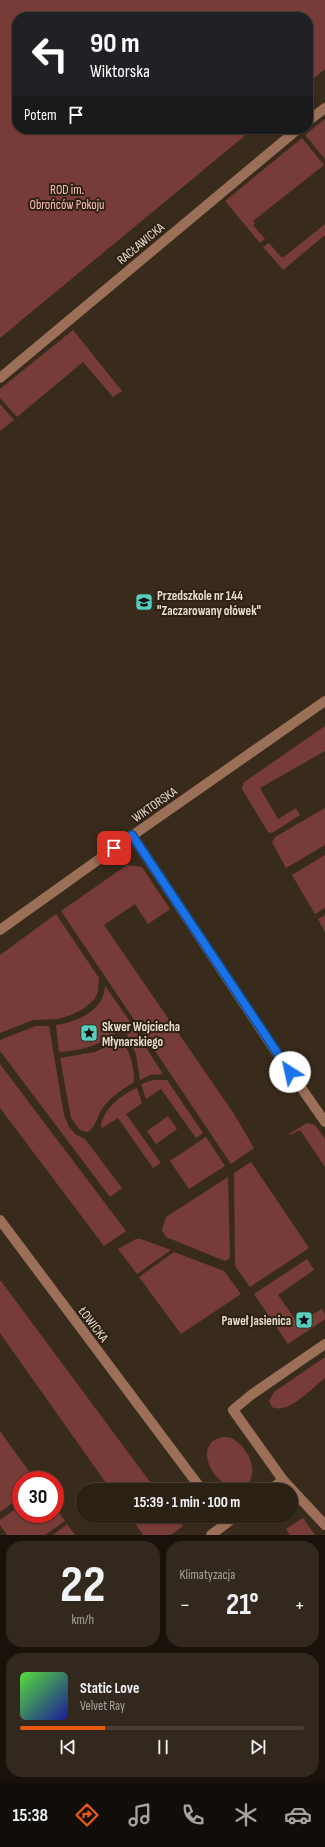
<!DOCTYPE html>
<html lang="pl">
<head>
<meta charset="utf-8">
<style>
  :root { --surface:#2b2014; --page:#33281d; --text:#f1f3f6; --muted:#a6a3a0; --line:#473e34; --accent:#ea580c }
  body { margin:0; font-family:"Sofia Sans Condensed",sans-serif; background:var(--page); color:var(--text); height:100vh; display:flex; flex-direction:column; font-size:15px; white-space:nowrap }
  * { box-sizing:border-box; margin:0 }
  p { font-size:13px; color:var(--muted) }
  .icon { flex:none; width:22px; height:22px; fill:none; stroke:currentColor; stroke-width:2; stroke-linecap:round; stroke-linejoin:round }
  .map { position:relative; height:1535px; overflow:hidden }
  .drawer { display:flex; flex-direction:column; gap:6px; padding:6px; background:#18120b; flex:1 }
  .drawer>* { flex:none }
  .guide { position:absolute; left:12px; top:12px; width:301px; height:122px; border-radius:16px; box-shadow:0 1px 3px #0004,0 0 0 1px var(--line); background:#202124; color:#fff; overflow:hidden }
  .speed { position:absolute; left:12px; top:1471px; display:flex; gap:8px; font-size:20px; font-weight:700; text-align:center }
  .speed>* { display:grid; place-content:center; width:52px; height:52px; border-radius:50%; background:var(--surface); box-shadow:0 1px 3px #0004,0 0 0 1px var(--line); line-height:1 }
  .speed .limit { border:6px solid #d22; background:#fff; color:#111 }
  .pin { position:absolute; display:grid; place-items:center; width:34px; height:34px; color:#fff; margin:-17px; border-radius:8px; box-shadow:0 2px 6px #0006 }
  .me { position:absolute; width:44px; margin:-22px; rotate:325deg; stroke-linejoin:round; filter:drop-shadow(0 0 3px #0008) }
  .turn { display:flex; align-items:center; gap:14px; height:84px; padding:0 12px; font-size:18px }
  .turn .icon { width:52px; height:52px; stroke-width:2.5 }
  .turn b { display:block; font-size:28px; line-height:34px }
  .then { display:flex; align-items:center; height:38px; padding:0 12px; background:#0003; gap:8px; font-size:15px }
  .big { font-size:30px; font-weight:700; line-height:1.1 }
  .drawer .tile { flex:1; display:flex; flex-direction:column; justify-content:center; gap:6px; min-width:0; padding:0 14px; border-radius:16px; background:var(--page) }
  .drawer .dial { align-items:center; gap:0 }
  .dial b { font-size:52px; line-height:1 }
  .song { display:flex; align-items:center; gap:12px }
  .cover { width:48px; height:48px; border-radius:6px; background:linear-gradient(135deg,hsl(110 70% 55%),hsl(240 70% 35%)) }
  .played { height:4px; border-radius:2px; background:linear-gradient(90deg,var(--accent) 30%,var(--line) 30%) }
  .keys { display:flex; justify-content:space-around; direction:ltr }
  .heat { display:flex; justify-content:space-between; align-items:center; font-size:22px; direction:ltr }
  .drawer .tiles { flex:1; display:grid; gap:6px; grid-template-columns:1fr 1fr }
  .tile:last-child { grid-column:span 2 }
  .trip { position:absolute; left:76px; top:1483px; width:222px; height:40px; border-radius:20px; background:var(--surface); box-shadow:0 1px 3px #0004,0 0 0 1px var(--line); font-weight:700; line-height:40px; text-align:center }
  .dock { display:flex; height:64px; justify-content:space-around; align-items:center; background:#110d08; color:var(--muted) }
  .dock .icon { width:28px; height:28px }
  .dock .selected { color:var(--accent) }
  .dock b { font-size:18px; color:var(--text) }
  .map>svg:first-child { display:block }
</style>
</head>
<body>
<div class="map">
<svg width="325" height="1535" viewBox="0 0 325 1535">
  <rect width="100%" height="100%" fill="#392b1b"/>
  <g fill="#783c38">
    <polygon points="0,0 325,0 325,69 308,83 308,17 17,17 17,129 253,129 0,338"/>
    <polygon points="325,119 325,159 305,135"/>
    <polygon points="302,138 324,165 253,221 255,223 253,225 265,239 260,243 225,201"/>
    <polygon points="325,224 325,235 283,270 263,247 269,243 281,257 284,257"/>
    <polygon points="73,330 122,391 113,397 83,362 17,417 0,398 0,389"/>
    <polygon points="0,404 14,420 0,431"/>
    <polygon points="325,726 325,751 260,788 278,819 296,808 300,815 272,833 268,832 242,789 243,783"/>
    <polygon points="325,808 325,845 286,868 272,842 275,837"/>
    <polygon points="325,855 325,908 315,914 292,875"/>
    <polygon points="127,865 142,867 170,909 148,924 135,904 104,925 234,1114 254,1148 231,1164 61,911"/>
    <polygon points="56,914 99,978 98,992 94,1000 83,1009 71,1015 58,1019 33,1020 0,1033 0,955"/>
    <polygon points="325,915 325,932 318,919"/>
    <path d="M105 986 131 1023C106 1041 91 1050 59 1052L56 1025C77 1022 104 1011 105 986Z"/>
    <polygon points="36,1026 49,1026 64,1115 69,1127 75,1134 85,1139 122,1188 110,1197 0,1051 0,1040"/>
    <polygon points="134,1029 163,1074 150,1075 140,1080 136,1054 127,1035"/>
    <path d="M121 1040C131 1053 134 1066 134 1082 123 1089 110 1097 102 1109 96 1118 97 1126 87 1132L80 1130 71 1118 60 1058 95 1052Z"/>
    <polygon points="0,1064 126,1231 104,1246 0,1108"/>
    <polygon points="153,1080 167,1080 203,1133 196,1138 161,1089 146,1099 141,1084"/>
    <path d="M137 1088 142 1103 126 1114 161 1163 153 1168 118 1118 102 1128 101 1125C105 1107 121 1095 137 1088Z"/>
    <polygon points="168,1116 177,1129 156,1144 147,1131"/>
    <polygon points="307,1123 315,1125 325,1139 325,1167 300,1130 290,1135 289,1134"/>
    <polygon points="206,1137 225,1166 189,1189 170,1161"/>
    <polygon points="251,1162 309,1248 250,1287 235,1266 234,1173"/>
    <polygon points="228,1177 230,1258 225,1261 166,1237 162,1230 166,1217"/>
    <polygon points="136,1239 141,1239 171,1250 137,1274 118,1249"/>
    <polygon points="174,1252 224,1271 241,1294 181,1334 139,1277"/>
    <polygon points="307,1259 314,1270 278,1295 298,1323 322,1309 325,1314 325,1319 288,1344 254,1294"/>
    <polygon points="0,1281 1,1281 156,1490 111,1490 0,1333"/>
    <path d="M325 1357V1378C312 1388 288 1415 272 1407L269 1401 274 1392Z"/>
    <polygon points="0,1431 35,1480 21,1480 21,1497 0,1512"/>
    <path d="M222 1437C224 1437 228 1437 231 1438 245 1444 259 1468 249 1482 231 1503 195 1461 211 1443 213 1440 218 1439 222 1437Z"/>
    <polygon points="21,1505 21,1514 55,1514 55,1507 65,1521 45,1535 7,1535 0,1525 0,1520"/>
    <polygon points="130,1516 176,1516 183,1526 171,1535 143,1535"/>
    <polygon points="303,1518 315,1535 290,1535 286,1529"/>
    <polygon points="67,1524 75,1535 53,1535"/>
  </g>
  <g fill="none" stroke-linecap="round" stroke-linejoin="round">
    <g stroke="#9b6f58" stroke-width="10">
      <polyline points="308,121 325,108"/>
      <polyline points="0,378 298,129"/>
      <polyline points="132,835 272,1046 325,1122"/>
      <polyline points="0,930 126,840 325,701"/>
      <polyline points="0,1220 202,1490"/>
      <polyline points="283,1480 325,1525"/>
      <polyline points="270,1490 283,1480 233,1410 251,1395 325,1344"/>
      <polyline points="211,1535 236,1516"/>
    </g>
  </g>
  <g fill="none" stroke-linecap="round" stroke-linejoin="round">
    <defs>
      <polyline id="route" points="114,848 132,835 290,1072"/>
    </defs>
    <use href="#route" stroke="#114b97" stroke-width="10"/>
    <use href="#route" stroke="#1a73e8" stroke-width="7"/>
  </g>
  <defs>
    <symbol id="school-square" viewBox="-11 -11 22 22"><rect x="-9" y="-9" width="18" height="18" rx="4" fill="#58cec0" stroke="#2f2111"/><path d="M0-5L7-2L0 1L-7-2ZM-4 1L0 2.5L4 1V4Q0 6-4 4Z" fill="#111"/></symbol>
    <symbol id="sight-square" viewBox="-11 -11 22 22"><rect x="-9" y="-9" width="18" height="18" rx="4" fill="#58cec0" stroke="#2f2111"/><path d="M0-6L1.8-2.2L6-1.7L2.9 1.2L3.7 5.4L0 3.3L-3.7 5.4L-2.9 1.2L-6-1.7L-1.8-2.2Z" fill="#111"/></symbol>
  </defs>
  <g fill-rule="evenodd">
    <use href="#school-square" x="134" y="592" width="20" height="20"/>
    <use href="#sight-square" x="79" y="1023" width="20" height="20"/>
    <use href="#sight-square" x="294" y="1310" width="20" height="20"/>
  </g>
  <g text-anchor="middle" stroke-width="4" stroke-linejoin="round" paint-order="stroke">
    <g font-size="13" fill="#fcbfba" stroke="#2f2111">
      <text x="67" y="194">ROD im.<tspan x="67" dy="15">Obrońców Pokoju</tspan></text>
    </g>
    <g font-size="13" fill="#e7ded3" stroke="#2f2111">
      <text transform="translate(140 243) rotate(-40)" y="5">RACŁAWICKA</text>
      <text transform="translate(154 804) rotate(-35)" y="5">WIKTORSKA</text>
      <text transform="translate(94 1324) rotate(53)" y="5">ŁOWICKA</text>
    </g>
    <g font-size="13" font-weight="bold" fill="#e7ded3" stroke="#2f2111" text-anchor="start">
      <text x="157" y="600">Przedszkole nr 144<tspan x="157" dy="15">"Zaczarowany ołówek"</tspan></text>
      <text x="102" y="1031">Skwer Wojciecha<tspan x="102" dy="15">Młynarskiego</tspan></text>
      <text x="291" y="1325" text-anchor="end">Paweł Jasienica</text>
    </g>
  </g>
</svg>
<div class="speed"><div class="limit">30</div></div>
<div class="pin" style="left:114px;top:848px;background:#d93025"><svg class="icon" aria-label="arrive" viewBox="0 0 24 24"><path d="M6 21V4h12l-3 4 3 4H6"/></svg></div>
<svg class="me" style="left:290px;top:1072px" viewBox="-20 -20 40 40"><circle r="19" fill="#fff"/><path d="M0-13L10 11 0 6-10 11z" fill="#1a73e8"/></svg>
<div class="trip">15:39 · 1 min · 100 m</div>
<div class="guide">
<div class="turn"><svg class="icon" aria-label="left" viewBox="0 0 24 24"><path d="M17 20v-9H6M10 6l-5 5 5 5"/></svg><div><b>90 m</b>Wiktorska</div></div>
<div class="then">Potem<svg class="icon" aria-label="arrive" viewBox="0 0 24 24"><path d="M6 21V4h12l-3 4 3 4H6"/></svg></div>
</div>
</div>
<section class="drawer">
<div class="tiles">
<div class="tile dial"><b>22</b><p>km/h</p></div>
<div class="tile"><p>Klimatyzacja</p>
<div class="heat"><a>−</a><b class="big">21°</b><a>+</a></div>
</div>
<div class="tile">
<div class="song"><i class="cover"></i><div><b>Static Love</b><p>Velvet Ray</p></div></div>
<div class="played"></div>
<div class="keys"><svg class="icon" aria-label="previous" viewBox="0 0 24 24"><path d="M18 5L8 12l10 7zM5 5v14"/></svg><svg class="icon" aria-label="pause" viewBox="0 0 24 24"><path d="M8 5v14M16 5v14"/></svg><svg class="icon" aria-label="next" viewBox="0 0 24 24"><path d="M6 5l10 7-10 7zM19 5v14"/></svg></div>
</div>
</div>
</section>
<nav class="dock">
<b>15:38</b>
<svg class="icon selected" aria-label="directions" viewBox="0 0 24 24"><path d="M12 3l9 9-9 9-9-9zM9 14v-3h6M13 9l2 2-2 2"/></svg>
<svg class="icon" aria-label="music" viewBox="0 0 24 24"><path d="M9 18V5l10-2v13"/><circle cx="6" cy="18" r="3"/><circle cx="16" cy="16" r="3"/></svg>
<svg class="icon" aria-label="phone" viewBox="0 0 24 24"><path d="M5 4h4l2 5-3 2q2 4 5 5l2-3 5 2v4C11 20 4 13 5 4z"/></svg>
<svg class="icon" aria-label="climate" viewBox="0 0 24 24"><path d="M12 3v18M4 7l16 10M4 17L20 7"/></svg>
<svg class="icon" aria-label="car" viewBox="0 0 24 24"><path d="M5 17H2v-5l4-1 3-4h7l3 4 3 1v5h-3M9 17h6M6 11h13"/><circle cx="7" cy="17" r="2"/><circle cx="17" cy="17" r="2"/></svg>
</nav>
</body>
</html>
